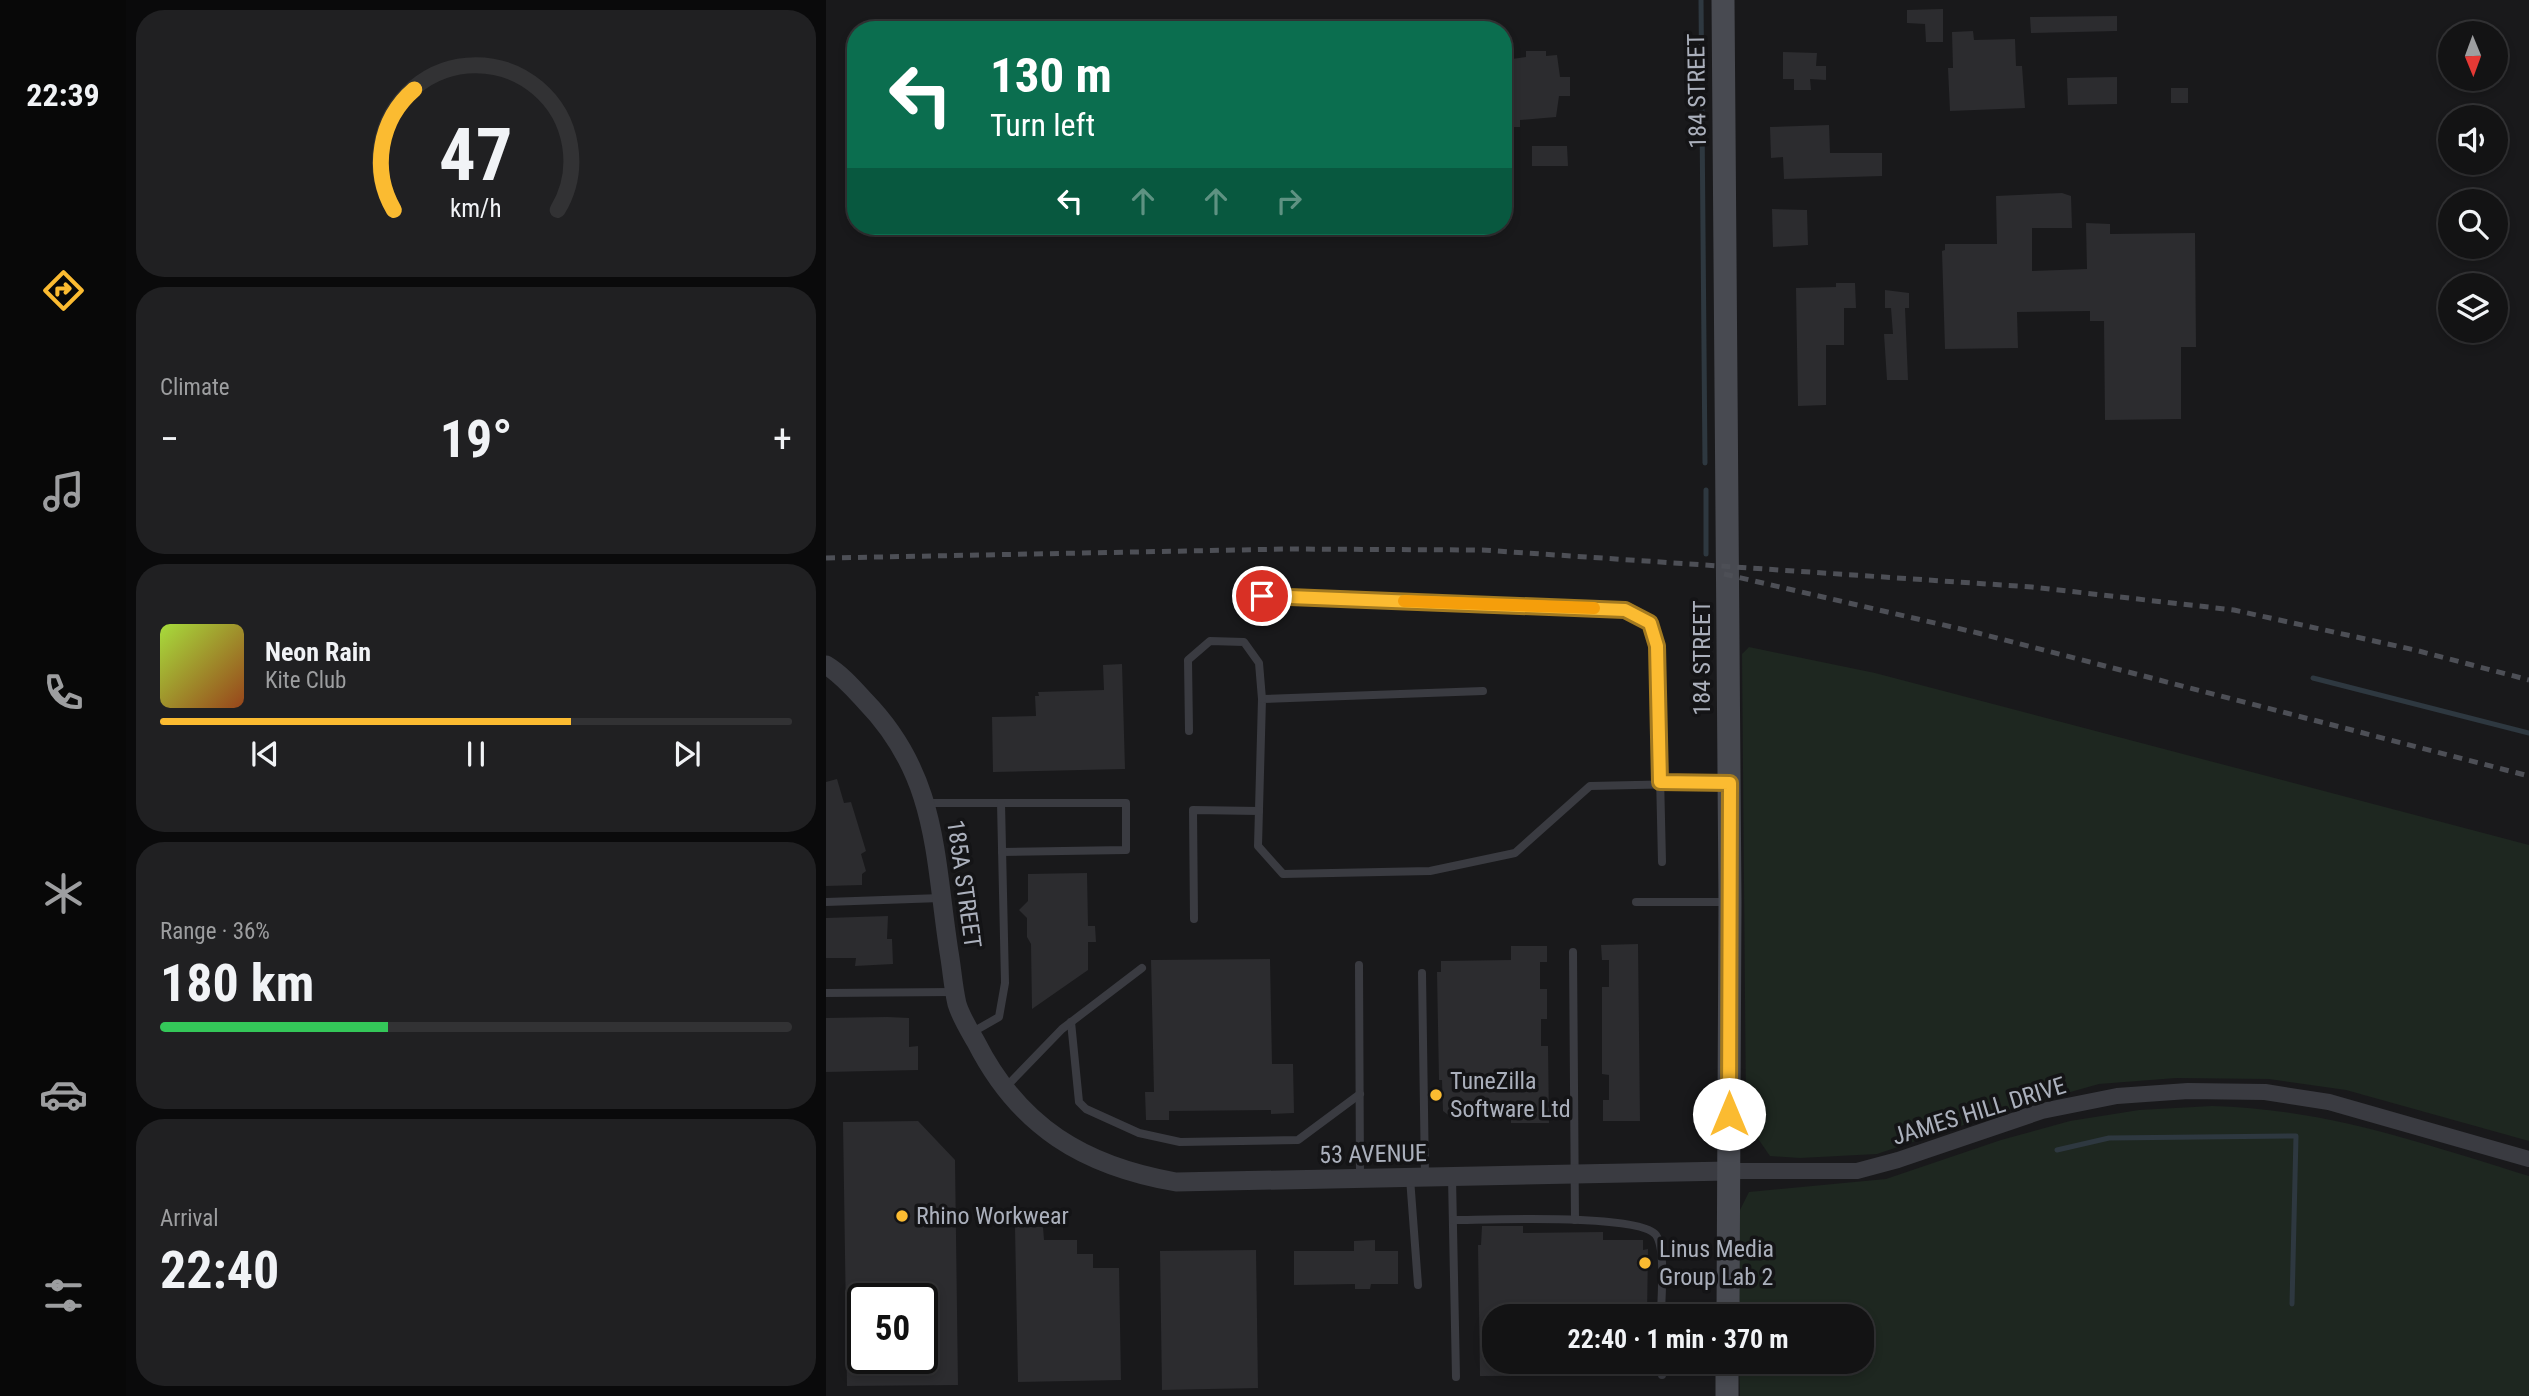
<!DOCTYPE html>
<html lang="en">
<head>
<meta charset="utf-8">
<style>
  :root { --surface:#131314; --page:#202022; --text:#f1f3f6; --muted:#9d9ea0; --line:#323234; --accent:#fbbb31 }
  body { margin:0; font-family:"Roboto Condensed",sans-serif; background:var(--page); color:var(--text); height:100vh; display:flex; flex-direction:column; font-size:26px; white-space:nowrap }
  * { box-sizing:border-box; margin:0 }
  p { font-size:23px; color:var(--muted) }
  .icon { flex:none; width:38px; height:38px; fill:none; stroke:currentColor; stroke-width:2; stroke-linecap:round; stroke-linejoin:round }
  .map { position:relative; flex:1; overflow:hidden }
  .sheet { display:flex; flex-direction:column; gap:10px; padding:10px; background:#0a0a0b; width:700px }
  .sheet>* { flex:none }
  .banner { position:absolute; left:21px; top:21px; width:665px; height:214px; border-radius:28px; box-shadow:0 4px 10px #0003,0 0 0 2px var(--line); background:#0b6e4f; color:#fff; overflow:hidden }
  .needle { width:46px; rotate:179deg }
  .fabs { position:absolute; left:1612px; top:21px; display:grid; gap:14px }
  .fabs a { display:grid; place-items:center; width:70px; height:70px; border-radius:50%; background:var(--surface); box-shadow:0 4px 10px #0003,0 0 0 2px var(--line); font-size:35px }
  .speed { position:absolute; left:21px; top:1283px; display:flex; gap:14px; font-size:35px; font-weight:700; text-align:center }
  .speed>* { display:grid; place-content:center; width:91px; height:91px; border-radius:50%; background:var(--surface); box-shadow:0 4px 10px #0003,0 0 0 2px var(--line); line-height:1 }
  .speed .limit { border:4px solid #111; border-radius:10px; background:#fff; color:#111 }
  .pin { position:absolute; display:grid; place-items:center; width:60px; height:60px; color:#fff; margin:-30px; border:4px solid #fff; border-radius:50%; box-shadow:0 2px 7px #0007 }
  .me { position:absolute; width:77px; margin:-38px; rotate:0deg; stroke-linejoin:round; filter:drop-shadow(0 0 5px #0008) }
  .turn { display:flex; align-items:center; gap:24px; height:147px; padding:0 28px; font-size:32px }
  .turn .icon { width:91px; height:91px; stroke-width:2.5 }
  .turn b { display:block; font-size:49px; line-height:60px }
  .lanes { display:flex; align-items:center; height:66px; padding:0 28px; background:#0003; justify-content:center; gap:35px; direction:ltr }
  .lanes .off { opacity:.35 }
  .big { font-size:52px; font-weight:700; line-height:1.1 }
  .sheet .widget { flex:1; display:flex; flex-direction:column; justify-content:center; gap:10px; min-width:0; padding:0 24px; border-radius:28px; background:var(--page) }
  .sheet .dial { align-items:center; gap:0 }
  .dial svg { height:182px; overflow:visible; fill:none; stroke:var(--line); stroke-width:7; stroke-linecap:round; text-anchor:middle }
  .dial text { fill:var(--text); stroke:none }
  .song { display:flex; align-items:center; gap:21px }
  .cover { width:84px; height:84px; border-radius:10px; background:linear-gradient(135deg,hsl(80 70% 55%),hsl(20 70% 35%)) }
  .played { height:7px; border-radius:4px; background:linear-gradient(90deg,var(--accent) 65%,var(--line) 65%) }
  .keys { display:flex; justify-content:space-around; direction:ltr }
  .heat { display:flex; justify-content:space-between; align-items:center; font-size:38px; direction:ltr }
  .charge { height:10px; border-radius:5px; background:linear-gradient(90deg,#34c759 36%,var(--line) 0) }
  .trip { position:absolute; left:656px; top:1304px; width:392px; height:70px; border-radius:28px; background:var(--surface); box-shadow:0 4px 10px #0003,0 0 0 2px var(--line); font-weight:700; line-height:70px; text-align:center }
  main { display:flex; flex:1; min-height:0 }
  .menu { display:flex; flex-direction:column; width:126px; justify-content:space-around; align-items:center; background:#080808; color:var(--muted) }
  .menu .icon { width:49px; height:49px }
  .menu .current { color:var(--accent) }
  .menu b { font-size:32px; color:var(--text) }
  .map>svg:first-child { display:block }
</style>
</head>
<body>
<main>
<nav class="menu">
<b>22:39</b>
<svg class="icon current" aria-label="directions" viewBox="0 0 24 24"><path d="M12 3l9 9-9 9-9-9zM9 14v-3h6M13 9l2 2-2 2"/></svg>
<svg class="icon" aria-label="music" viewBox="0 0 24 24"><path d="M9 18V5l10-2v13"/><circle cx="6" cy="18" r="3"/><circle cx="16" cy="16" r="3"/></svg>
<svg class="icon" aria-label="phone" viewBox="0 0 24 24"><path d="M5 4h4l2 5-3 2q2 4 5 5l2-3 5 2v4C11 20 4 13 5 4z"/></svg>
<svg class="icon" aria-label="climate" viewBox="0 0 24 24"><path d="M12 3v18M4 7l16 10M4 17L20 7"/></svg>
<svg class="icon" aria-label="car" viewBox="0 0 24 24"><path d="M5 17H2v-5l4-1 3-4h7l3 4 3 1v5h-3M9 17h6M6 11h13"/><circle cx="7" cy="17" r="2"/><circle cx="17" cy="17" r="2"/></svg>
<svg class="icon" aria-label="filters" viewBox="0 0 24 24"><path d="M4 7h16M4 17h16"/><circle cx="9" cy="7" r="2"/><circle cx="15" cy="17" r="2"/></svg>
</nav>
<section class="sheet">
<div class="widget dial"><svg viewBox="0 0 100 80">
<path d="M14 69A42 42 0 1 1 86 69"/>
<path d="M14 69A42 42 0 0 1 23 16" stroke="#fbbb31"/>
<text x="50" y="56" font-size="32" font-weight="700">47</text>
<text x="50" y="72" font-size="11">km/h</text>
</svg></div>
<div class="widget"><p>Climate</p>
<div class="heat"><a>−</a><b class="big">19°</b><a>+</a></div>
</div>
<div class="widget">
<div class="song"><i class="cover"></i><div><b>Neon Rain</b><p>Kite Club</p></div></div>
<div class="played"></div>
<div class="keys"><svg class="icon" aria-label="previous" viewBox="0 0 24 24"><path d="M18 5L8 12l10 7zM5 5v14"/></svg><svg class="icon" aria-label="pause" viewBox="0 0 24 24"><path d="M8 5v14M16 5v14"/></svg><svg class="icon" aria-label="next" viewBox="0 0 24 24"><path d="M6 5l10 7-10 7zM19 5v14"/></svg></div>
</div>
<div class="widget"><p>Range · 36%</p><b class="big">180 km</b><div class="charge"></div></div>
<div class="widget"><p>Arrival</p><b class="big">22:40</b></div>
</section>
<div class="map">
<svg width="1703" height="1396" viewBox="0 0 1703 1396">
  <rect width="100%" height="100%" fill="#19191b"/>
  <g fill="#1e2720">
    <polygon points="923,647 1049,673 1703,845 1703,1141 1520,1090 1443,1079 1350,1078 1273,1084 1194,1106 1051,1154 974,1158 944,1156 921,1123 920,1113 916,654"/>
    <path d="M1386 1106C1500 1109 1595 1143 1703 1176V1396H914L913 1362H1036V1316H913L914 1210 923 1192 1060 1179 1175 1140 1244 1121 1313 1110Z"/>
  </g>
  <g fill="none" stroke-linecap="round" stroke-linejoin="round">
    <g stroke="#2e3840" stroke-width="5">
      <polyline points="875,0 879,463"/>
      <polyline points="880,490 880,554"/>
      <polyline points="1487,678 1703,733"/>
      <polyline points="1231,1150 1283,1138 1470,1136 1466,1304"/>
    </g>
  </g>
  <g fill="#2c2c2f" fill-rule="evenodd">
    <polygon points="1117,9 1117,42 1100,42 1099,24 1081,23 1081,10"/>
    <polygon points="1291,16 1291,31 1205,33 1204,17"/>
    <polygon points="1147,31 1148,40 1189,39 1190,66 1196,66 1199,108 1124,111 1122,68 1127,68 1126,32"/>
    <polygon points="700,51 720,51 720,56 731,55 734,77 744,77 744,96 733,96 730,117 694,120 694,127 681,127 681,106 687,106 686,59 700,57"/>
    <polygon points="957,52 991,53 990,66 1000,66 1000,80 984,79 985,90 968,90 968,79 957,79"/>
    <polygon points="1291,77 1291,104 1242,105 1241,78"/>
    <rect x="1345" y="88" width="17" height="15"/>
    <polygon points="1003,125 1004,153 1056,153 1056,176 958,179 957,157 945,158 944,127"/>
    <polygon points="706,146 741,146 742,166 706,166"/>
    <polygon points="1236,193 1245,196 1246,228 1206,228 1206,271 1261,269 1260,223 1284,224 1284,234 1369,233 1370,347 1355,347 1355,419 1279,420 1278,321 1264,321 1264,311 1191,312 1192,348 1119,349 1116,251 1119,250 1119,244 1171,244 1170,196"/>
    <polygon points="946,209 981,210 982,245 947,247"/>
    <polygon points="1010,283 1029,283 1030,308 1018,308 1018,345 1000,345 1000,405 972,406 970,288 1010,287"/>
    <polygon points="1059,290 1083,293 1083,308 1079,308 1082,380 1061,380 1058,334 1067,334 1065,308 1059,308"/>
    <polygon points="296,664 299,769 167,772 166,717 210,716 209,696 213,696 212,692 278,690 277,665"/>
    <polygon points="11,779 18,803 25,802 40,851 35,854 40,871 36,874 36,885 0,886 0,782"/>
    <polygon points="261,873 262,926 269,926 270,942 262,942 262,970 206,1009 205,944 201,937 201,918 193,910 202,901 202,874"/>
    <polygon points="62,916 61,939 66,939 67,964 29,966 30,958 0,958 0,918"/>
    <polygon points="812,944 814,1121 777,1121 777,1100 783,1100 783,1075 776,1074 776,987 783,987 783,960 776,960 775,945"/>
    <polygon points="685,946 721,946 721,962 714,962 714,989 721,989 721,1019 715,1019 715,1046 722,1046 723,1123 685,1123 685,1117 625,1117 617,1111 616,1080 613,1080 611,972 615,972 615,961 685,960"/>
    <polygon points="444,959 446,1064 467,1064 468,1113 445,1114 445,1110 343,1111 343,1120 320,1120 319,1092 328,1092 325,960"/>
    <polygon points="61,1017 83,1018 83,1047 92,1046 92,1070 0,1072 0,1018"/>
    <path d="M92 1121 129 1160 132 1385 21 1386 17 1122ZM37 1298H96V1358H37Z"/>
    <polygon points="656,1226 697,1226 697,1233 777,1232 777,1240 817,1240 817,1250 822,1249 821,1316 668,1316 668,1362 822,1362 822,1375 654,1376 652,1245 655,1245"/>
    <polygon points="189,1227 217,1227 218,1240 251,1240 251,1254 267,1254 267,1268 293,1268 295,1380 192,1382"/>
    <polygon points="549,1240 549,1251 572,1251 572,1284 545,1284 544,1289 529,1289 529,1284 468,1285 468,1251 528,1251 528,1241"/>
    <polygon points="430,1250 432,1388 336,1390 334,1251"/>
  </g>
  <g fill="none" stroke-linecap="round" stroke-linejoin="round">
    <g stroke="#3a3b41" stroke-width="8">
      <polyline points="436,595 799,610 824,623 831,646 836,862"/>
      <polyline points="657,691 436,699 432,846 457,874 604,871 689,853 764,786 901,783"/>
      <polyline points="363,731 362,660 384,641 418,642 433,663 436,699"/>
      <polyline points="101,803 300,803 300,850 176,852"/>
      <polyline points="0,902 115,898"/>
      <polyline points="810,902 901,902"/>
      <polyline points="368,919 367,810 433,811"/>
      <polyline points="747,952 749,1220"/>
      <polyline points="533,965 534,1178"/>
      <polyline points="596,973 599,1177"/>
      <polyline points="0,993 127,992"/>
      <polyline points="245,1022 253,1102 260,1109 313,1133 354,1142 472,1140 534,1094"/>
      <polyline points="145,1033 173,1017 179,983 175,803"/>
      <polyline points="179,1088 236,1029 316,968"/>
      <polyline points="626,1177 630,1377"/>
      <polyline points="584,1178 592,1285"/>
      <path d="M627 1220C660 1220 814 1213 830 1235 840 1249 835 1298 835 1316"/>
      <polyline points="836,1362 836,1375"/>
    </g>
    <polyline stroke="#3a3b41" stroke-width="16" points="903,1171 1031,1171 1072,1160 1216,1111 1291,1096 1362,1091 1439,1092 1503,1102 1703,1159"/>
    <path stroke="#3a3b41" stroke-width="19" d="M0 665C15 674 27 688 39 701 112 776 108 855 123 952 126 969 127 987 131 1004 135 1017 143 1030 150 1042 193 1127 258 1166 350 1182L903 1171"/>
    <g stroke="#484a51" stroke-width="23">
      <polyline points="897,0 904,902 902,1316"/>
      <polyline points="901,1396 901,1362"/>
    </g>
    <g stroke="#4d4f56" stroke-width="5" stroke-dasharray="9 7" stroke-linecap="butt">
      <polyline points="0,558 463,549 656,550 1206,587 1408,610 1589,650 1703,680"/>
      <polyline points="898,574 1152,633 1703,776"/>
    </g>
  </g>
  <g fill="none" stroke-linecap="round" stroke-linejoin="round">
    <defs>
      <polyline id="route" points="436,596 799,610 824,623 831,646 834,782 904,783 903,1114"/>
    </defs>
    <use href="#route" stroke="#a37a20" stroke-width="18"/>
    <use href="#route" stroke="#fbbb31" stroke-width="12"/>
    <polyline stroke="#f59e0b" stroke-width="12" points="578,601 768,608"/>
  </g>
  <g fill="#fbbb31" stroke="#141416" stroke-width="2.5">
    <circle cx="610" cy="1095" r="7"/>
    <circle cx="76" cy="1216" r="7"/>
    <circle cx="819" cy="1263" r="7"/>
  </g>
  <g text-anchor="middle" stroke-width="7" stroke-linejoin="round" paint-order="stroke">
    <g font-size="24" fill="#abb0bc" stroke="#141416">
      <text transform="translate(871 91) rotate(-91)" y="8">184 STREET</text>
      <text transform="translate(876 658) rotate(-90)" y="8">184 STREET</text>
      <text transform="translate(138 884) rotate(82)" y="8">185A STREET</text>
      <text transform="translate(1153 1111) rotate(-17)" y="8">JAMES HILL DRIVE</text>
      <text transform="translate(547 1154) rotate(-1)" y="8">53 AVENUE</text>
    </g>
    <g font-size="24" fill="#abb0bc" stroke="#141416" text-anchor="start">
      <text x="624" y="1089">TuneZilla<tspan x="624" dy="28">Software Ltd</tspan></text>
      <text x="90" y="1224">Rhino Workwear</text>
      <text x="833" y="1257">Linus Media<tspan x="833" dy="28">Group Lab 2</tspan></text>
    </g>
  </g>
</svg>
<div class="fabs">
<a><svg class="needle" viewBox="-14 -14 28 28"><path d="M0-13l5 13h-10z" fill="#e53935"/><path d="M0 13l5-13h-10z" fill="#9d9ea0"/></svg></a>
<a><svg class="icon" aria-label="sound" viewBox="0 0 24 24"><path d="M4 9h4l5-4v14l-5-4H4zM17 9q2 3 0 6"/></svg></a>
<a><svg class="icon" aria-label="search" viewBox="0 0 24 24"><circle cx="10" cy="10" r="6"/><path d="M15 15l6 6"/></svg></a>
<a><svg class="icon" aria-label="layers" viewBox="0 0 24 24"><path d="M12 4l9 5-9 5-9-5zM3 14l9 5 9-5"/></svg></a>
</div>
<div class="speed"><div class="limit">50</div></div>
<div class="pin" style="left:436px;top:596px;background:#d93025"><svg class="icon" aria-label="arrive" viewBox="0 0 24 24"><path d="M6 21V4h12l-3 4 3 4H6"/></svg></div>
<svg class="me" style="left:903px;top:1114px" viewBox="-20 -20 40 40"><circle r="19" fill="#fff"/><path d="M0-13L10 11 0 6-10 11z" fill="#fbbb31"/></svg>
<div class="trip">22:40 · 1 min · 370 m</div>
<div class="banner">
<div class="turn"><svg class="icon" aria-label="left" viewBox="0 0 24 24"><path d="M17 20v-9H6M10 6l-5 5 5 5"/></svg><div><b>130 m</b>Turn left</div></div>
<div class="lanes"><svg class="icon" aria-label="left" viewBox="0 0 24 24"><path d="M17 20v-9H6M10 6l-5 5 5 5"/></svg><svg class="icon off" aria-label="ahead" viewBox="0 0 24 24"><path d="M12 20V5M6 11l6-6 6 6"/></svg><svg class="icon off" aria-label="ahead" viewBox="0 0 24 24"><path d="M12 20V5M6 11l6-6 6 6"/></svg><svg class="icon off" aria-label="right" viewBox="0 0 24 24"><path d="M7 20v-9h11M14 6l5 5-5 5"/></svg></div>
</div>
</div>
</main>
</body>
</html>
